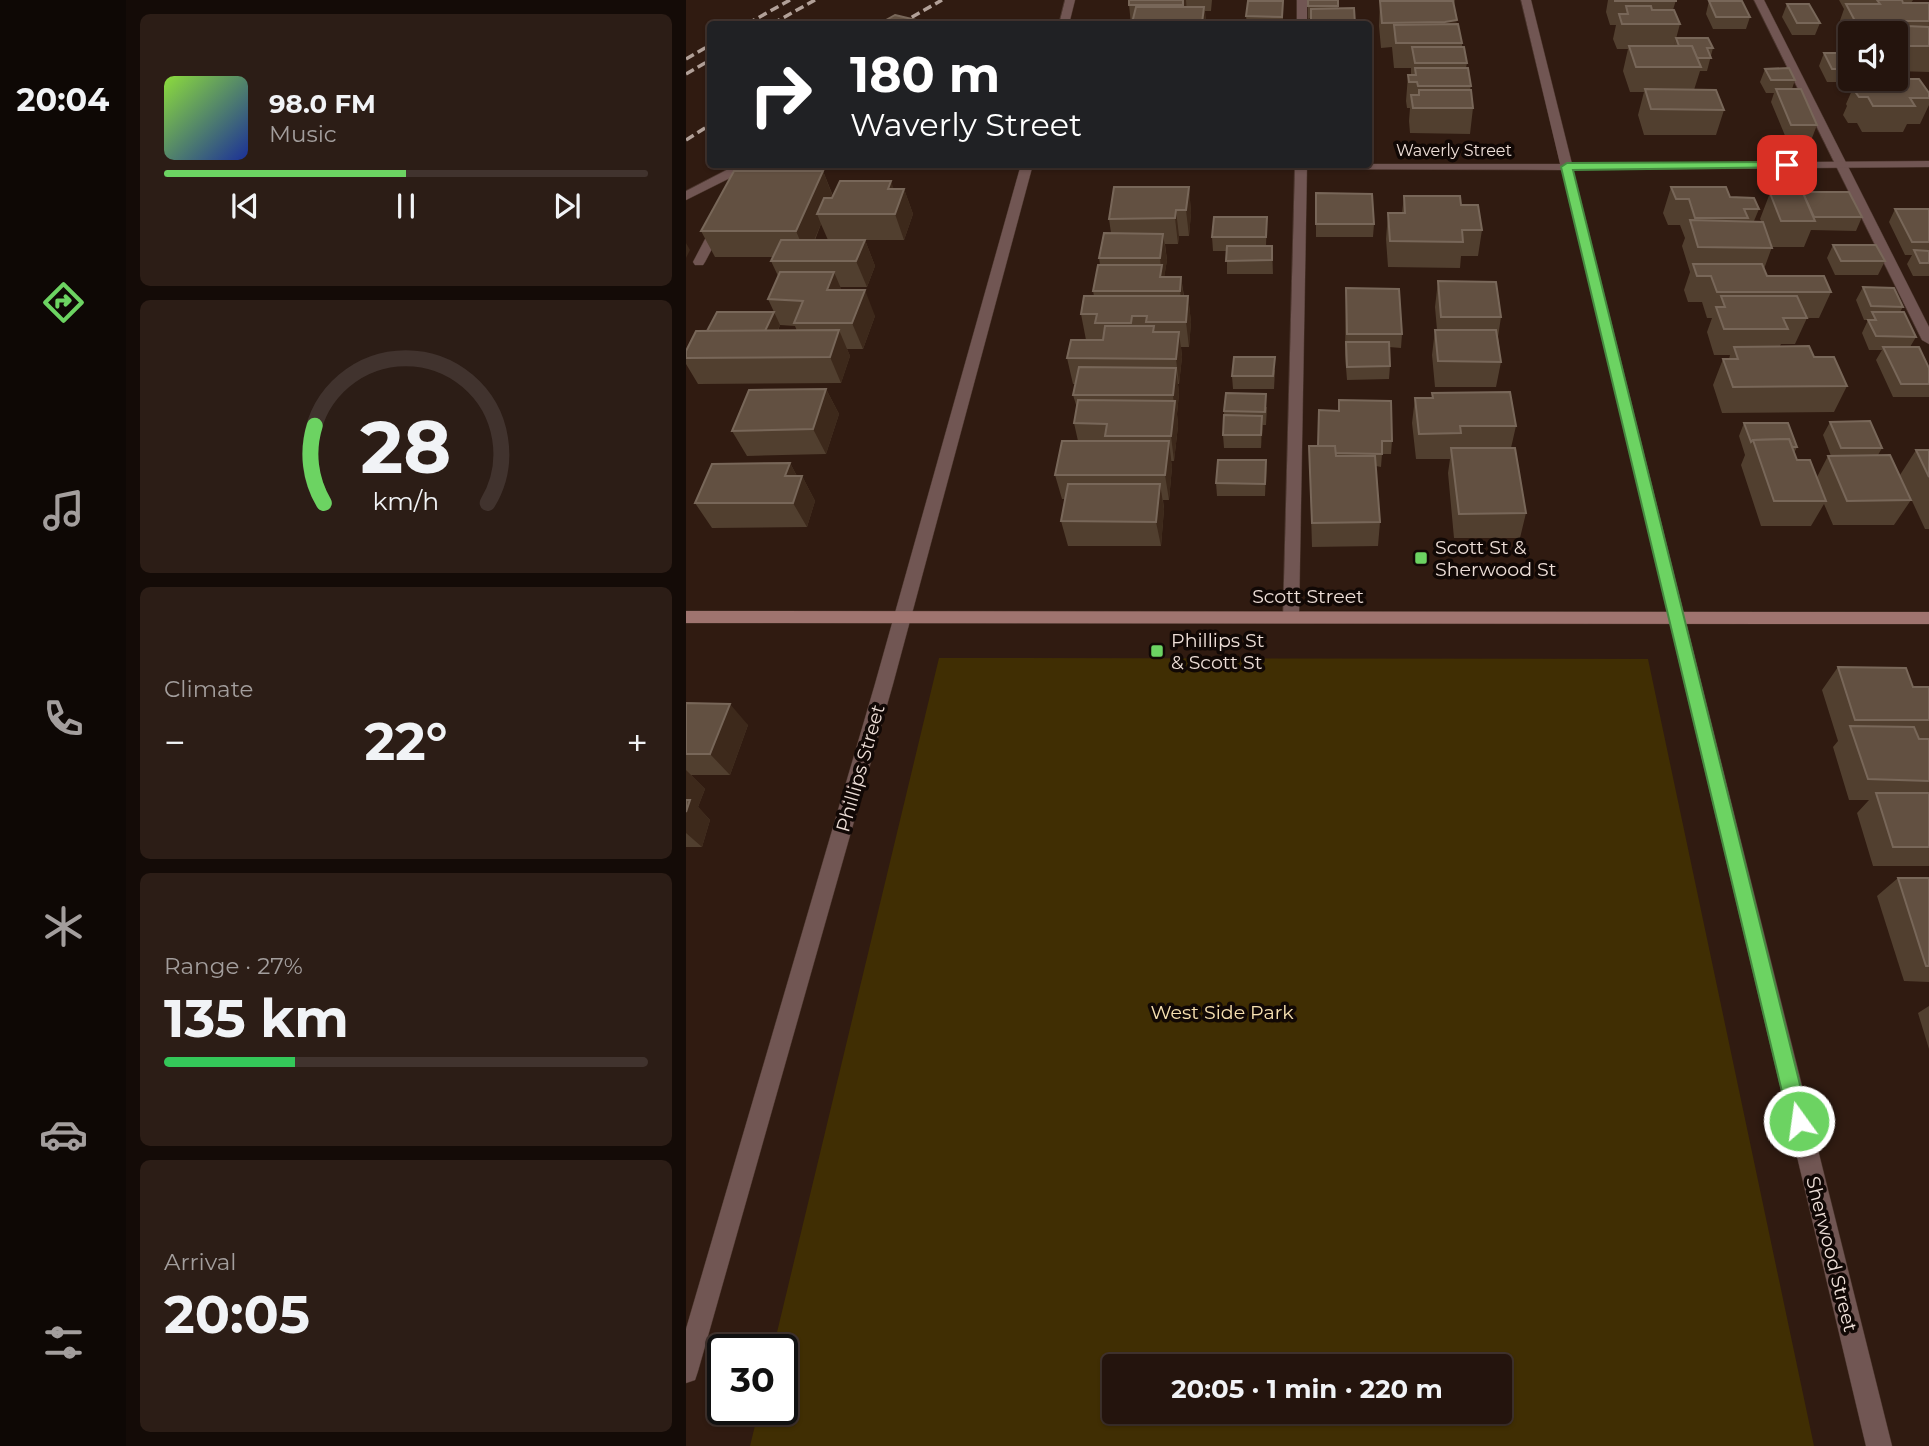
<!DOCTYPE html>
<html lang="en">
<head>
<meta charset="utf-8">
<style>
  :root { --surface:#24140d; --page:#2c1d16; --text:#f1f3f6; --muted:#a39e9d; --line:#41332e; --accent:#6cd362 }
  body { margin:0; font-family:Montserrat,sans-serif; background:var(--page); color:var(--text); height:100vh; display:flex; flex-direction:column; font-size:26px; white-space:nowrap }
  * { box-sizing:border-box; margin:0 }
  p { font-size:23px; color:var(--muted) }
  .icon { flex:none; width:38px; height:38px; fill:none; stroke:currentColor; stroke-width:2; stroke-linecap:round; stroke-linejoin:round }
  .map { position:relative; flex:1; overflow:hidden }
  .details { display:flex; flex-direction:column; gap:14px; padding:14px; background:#140b07; width:560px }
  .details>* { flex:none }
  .hud { position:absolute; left:21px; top:21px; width:665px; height:147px; border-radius:7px; box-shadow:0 2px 5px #0004,0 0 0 2px var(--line); background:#202124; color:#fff; overflow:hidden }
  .buttons { position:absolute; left:1152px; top:21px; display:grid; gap:14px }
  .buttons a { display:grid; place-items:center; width:70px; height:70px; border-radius:7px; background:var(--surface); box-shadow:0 2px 5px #0004,0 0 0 2px var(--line); font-size:35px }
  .speed { position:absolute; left:21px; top:1334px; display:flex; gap:14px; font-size:35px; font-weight:700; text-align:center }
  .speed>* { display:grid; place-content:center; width:91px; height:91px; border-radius:50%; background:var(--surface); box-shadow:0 2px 5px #0004,0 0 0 2px var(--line); line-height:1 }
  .speed .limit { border:4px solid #111; border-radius:10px; background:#fff; color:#111 }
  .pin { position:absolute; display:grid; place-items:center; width:60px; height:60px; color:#fff; margin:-30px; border-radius:14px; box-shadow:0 4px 10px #0006 }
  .me { position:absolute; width:77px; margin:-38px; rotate:346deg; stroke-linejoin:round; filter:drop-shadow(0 0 5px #0008) }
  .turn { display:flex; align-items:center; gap:24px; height:147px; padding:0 28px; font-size:32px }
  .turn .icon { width:91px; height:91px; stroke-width:2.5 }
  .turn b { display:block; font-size:49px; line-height:60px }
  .big { font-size:52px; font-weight:700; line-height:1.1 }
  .details .tile { flex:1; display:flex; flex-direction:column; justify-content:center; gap:10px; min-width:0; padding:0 24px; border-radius:10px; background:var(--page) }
  .details .dial { align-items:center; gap:0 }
  .dial svg { height:182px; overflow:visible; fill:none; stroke:var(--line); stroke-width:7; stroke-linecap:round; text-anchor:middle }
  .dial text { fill:var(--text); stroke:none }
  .song { display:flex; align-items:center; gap:21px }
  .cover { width:84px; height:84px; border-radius:10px; background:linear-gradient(135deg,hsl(90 70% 55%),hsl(230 70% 35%)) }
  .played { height:7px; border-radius:4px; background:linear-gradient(90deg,var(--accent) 50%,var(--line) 50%) }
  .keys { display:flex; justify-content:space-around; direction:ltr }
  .heat { display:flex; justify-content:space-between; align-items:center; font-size:38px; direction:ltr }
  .charge { height:10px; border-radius:5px; background:linear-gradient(90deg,#34c759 27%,var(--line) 0) }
  .trip { position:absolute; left:416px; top:1354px; width:410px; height:70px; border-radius:7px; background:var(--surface); box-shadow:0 2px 5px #0004,0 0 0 2px var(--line); font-weight:700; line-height:70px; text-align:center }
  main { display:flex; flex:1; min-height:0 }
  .tab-bar { display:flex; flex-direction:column; width:126px; justify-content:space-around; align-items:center; background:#0e0805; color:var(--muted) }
  .tab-bar .icon { width:49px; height:49px }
  .tab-bar .current { color:var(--accent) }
  .tab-bar b { font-size:32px; color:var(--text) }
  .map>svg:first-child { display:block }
</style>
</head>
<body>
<main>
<nav class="tab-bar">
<b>20:04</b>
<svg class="icon current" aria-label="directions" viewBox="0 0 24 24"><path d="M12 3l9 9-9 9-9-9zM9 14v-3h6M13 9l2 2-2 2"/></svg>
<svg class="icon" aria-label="music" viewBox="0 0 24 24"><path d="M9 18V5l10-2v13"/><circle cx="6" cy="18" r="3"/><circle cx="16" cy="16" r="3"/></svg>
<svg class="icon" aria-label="phone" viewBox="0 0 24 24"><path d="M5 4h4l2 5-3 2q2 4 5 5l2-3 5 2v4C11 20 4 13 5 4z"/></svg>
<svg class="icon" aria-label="climate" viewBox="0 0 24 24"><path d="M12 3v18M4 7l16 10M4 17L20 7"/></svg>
<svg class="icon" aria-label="car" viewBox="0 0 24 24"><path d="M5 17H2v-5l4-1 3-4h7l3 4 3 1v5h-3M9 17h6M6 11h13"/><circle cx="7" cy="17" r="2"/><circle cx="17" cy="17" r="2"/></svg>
<svg class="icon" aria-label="filters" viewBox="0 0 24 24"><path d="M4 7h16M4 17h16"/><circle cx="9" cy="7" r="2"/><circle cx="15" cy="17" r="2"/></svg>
</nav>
<section class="details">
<div class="tile">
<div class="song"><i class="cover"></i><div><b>98.0 FM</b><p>Music</p></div></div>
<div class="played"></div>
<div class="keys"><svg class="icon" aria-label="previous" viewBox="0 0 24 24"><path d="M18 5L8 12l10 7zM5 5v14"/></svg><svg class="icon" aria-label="pause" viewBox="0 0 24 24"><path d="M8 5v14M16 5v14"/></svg><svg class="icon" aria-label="next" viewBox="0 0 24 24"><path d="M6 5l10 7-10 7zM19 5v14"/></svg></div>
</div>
<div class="tile dial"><svg viewBox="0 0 100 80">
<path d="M14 69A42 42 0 1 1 86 69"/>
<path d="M14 69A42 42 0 0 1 10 35" stroke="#6cd362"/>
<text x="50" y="56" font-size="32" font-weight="700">28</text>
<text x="50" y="72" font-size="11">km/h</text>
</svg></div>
<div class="tile"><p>Climate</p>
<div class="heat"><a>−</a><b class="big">22°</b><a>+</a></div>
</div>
<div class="tile"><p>Range · 27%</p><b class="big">135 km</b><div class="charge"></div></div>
<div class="tile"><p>Arrival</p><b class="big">20:05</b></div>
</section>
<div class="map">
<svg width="1243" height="1446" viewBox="0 0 1243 1446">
  <rect width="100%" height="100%" fill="#301b11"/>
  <path fill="#402e03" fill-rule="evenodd" d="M253 658 962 659 1128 1446H64L73 1409H96V1349H87ZM429 1367H814V1412H429Z"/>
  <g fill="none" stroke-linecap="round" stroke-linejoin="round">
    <defs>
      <g id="lane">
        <rect x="611" y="0" width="10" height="24"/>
        <polygon points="1068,0 1078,0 1243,327 1243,344 1236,340"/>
        <polygon points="52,164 68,164 52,195 42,193 52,174 0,200 0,191"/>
        <polygon points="609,164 621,164 613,617 605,623 597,617"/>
        <polygon points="33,220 39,224 19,262 17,265 9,265 7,262 27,224"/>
      </g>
      <g id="street">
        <polygon points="379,0 389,0 383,24 373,24"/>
        <polygon points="835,0 845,0 886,164 1243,161 1243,167 887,170 1206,1446 1180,1446 876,170 346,168 207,684 12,1371 9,1380 0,1383 0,1329 189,684 334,168 250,167 245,164 874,164"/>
      </g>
      <polygon id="secondary" points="0,611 1243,612 1243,624 0,623"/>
    </defs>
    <use href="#lane" stroke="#4b362d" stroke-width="1"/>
    <use href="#street" stroke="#4b362d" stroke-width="1"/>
    <use href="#secondary" stroke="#4b362d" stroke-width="1"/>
    <use href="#lane" fill="#715653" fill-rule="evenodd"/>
    <use href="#street" fill="#715653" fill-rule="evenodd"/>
    <use href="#secondary" fill="#9f746f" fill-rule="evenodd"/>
    <g stroke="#b1a098" stroke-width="3.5" stroke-dasharray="9 4.5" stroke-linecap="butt">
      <polyline points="61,24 104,0"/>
      <polyline points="86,24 129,0"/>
      <polyline points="214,24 256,0"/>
      <polyline points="0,59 24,45"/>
      <polyline points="0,74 24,60"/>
      <polyline points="0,140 24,125"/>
    </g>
  </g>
  <g fill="#513f2f" fill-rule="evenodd">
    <polygon points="443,0 526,0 525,11 519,11 520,24 445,24 443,5"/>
    <polygon points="622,0 652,0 652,9 622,19"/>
    <polygon points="703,0 769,0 768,5 770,24 776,43 776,47 781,63 780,68 785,86 784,90 787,108 784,134 724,133 723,121 724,108 721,108 720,101 722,75 725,75 725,68 708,68 706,47 695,48 693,26 694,1 703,1"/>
    <polygon points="922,0 990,0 987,10 994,24 988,46 990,38 1027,48 1021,71 1014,71 1008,90 1038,110 1030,135 958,135 952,115 958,92 944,92 937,71 942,49 931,49 927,39 930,25 924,25 920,12"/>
    <polygon points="1153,0 1227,0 1225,3 1243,3 1243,72 1210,71 1209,70 1209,33 1164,33 1164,46 1159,46 1151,29 1158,9"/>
    <polygon points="1023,1 1064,17 1060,29 1027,29 1020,14"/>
    <polygon points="1101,4 1134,23 1129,35 1106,35 1096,17"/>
    <polygon points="597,14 597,24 561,24 560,16"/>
    <polygon points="1138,53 1164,66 1164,73 1160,82 1141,82 1133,66"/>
    <polygon points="1079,69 1109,80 1106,89 1131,125 1126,138 1100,138 1085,102 1088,93 1080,93 1074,82"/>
    <polygon points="1171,79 1243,93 1243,105 1234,124 1221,124 1217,132 1176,132 1171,123 1162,123 1157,115 1161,106 1160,104"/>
    <path d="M137 171 147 196 208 189H218L227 214 218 240H142L135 224 129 240H179L189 266 181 287H154L155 290 189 316 177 349H161L164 356 155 383 12 384 0 364V351L21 331 88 312 82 299 92 276 85 261 87 257H29L15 231ZM94 325 109 326 111 331H92Z"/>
    <polygon points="503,187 505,213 503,236 493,236 492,244 479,244 481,260 478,277 495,277 498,296 502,296 505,322 503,347 495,347 496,357 493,384 492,384 493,393 491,414 492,426 488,461 485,461 486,467 483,500 477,500 478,509 475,546 382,546 375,521 379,499 376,499 369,475 392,441 388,423 391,408 387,395 390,384 387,384 381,358 400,340 395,314 408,296 407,291 414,265 413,258 425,233 423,219"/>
    <polygon points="985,187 1044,197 1073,209 1068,221 1075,221 1074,219 1084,193 1112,193 1113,192 1176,217 1170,231 1125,230 1118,247 1086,247 1078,269 1081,276 1145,292 1133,318 1121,318 1109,344 1095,344 1094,346 1128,357 1161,386 1148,412 1036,413 1027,385 1037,359 1043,359 1044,355 1028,355 1021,332 1026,318 1021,318 1016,302 1002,302 998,290 1004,272 996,246 999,238 994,225 982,225 977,213"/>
    <polygon points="630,193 688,224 687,237 630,237"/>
    <polygon points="718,196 775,205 796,230 792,256 775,256 774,268 702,267 700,239 702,213 716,213"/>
    <polygon points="1209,209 1243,209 1243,276 1227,276 1221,264 1226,255 1219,255 1203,222"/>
    <polygon points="581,217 580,246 586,246 587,274 541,274 541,251 527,251 526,237"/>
    <polygon points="1147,245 1199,261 1192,275 1149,275 1141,258"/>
    <polygon points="752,281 815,317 812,337 815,362 810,387 749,387 746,355 749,330 751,330 749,307"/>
    <polygon points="1177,287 1217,307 1214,312 1230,337 1224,347 1243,368 1243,397 1207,397 1190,360 1196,350 1183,350 1176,333 1182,320 1178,320 1170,300"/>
    <polygon points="660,288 716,334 715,348 703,347 704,366 703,379 661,380 659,355"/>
    <polygon points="589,370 588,389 547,389 546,376"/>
    <polygon points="140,389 153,414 140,454 61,456 46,431"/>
    <polygon points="746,393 830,426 825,448 840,513 834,538 768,538 762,473 764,459 730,459 726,423 729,398 746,398"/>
    <polygon points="653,400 706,441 705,454 696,454 695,467 690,466 694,522 692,546 626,547 623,446 632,446 652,411"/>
    <polygon points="581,407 580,425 576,425 575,448 538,448 537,435 538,411"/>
    <polygon points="1144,422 1196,448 1192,455 1225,500 1208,525 1147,525 1138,504 1125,526 1075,526 1055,465 1059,455 1053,436 1058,423 1111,447 1108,453 1111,460 1131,477 1142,456 1145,456 1137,435"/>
    <polygon points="1230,450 1243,450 1243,529 1239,529 1214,475"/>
    <polygon points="580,460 579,496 531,496 530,483"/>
    <polygon points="104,463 111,476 116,476 129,501 121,527 26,528 9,503"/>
    <polygon points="1152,667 1227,687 1243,687 1243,866 1187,866 1171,813 1183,800 1163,800 1147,747 1152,741 1136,690"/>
    <polygon points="0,703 62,725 44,775 5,775 19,789 12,807 24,820 16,847 0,847"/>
    <polygon points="1212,878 1243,878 1243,982 1218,981 1191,896"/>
    <polygon points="1243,1006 1243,1049 1232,1013"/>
  </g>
  <g fill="#3d291b">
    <polygon points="497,0 500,0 501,13 498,23"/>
    <polygon points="518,7 520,24 516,24 516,23"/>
    <polygon points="771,20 768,43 757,43 759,22"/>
    <polygon points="137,171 147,197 131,214 135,224 121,257 110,231"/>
    <polygon points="205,181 213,204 218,189 227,214 218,240 209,214 202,189"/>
    <polygon points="503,187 505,213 503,236 500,210"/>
    <polygon points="490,210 493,236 492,244 489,218"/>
    <polygon points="477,234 481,260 478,279 474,277 475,270 474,258"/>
    <polygon points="179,240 189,266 181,287 170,261"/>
    <polygon points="0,243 4,250 0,258"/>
    <polygon points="148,272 159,298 141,290"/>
    <polygon points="495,277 498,302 497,317 494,291"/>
    <polygon points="179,290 189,316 177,349 166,323"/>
    <polygon points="502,296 505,322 503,347 500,322"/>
    <polygon points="88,312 94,325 83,350 76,336"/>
    <polygon points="153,330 164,356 155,383 144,357"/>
    <polygon points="493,332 496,357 493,384 490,359"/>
    <polygon points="490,368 493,393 491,414 492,426 488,461 485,436 488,406 487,395"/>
    <polygon points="140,389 153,414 140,454 127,429"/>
    <polygon points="576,416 577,429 575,448 575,435"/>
    <polygon points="483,441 486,467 483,500 479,475"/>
    <polygon points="580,460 581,472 579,496 579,484"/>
    <polygon points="104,463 114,482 116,476 129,501 121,527 107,503 99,476"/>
    <polygon points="474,484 478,509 475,546 470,522"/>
    <polygon points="44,704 62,725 44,775 24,754"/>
    <polygon points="0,770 19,789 12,807 24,820 16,847 0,833"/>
  </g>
  <g fill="#625041" stroke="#786759" stroke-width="2">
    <rect x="443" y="0" width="54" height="5"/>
    <rect x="622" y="0" width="30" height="6"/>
    <rect x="929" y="0" width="61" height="1"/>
    <polygon points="1191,0 1216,0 1217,3 1243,3 1243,21 1169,21 1160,4 1194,4"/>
    <polygon points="562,1 597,1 596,17 560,16"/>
    <polygon points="694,1 767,1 771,20 759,22 696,23"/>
    <polygon points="1023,1 1056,1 1064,17 1030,17"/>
    <polygon points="1101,4 1123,4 1134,23 1111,23"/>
    <polygon points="940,6 965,6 966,10 988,10 994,24 936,24 933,14 942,14"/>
    <polygon points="450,7 518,7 516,23 446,23"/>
    <polygon points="668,8 669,24 625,24 625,9"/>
    <polygon points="209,15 247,24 193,24"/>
    <polygon points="772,24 776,43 710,43 708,25"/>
    <polygon points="1220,26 1243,27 1243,46 1221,46 1211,29 1222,29"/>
    <polygon points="990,38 1022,38 1027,48 1021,48 1025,58 1011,58 1006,46 993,46"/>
    <polygon points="943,46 1006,46 1015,67 950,67"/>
    <polygon points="726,47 778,47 781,63 729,63"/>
    <polygon points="1138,53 1157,53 1164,66 1164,69 1146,69"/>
    <polygon points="729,68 782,68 785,86 732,86 731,82 723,82 722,75 730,75"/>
    <polygon points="1103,68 1109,80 1085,80 1079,69"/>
    <polygon points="1171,79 1233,79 1243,93 1243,98 1224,98 1229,106 1187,106 1182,97 1173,97 1168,90 1177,90"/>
    <polygon points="959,89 1030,90 1038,110 965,109"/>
    <polygon points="1090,89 1115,89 1131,125 1105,125"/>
    <polygon points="733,90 785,90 787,108 727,108 725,95 733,95"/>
    <polygon points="48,171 137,171 110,231 15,231"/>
    <polygon points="154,181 205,181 202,189 218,189 209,214 131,214 138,198 146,198"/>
    <polygon points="428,187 503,187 500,210 490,210 489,218 423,219"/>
    <polygon points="985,187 1040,187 1044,197 1068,198 1073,209 1058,209 1062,218 1009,218 1003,199 990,199"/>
    <polygon points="1113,192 1163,192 1176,217 1128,217 1117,193 1114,193"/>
    <polygon points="630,193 686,194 688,224 630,224"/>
    <polygon points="1084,193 1117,193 1129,221 1095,221"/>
    <polygon points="718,196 774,196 775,205 792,205 796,230 776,230 777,242 704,241 702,213 719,213"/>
    <polygon points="1209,209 1243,209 1243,242 1226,242"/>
    <polygon points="528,217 581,217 580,237 526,237"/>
    <polygon points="1004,220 1077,222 1086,248 1012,247"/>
    <polygon points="418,233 477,234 474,258 413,258"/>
    <polygon points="95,240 179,240 170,261 85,261"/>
    <polygon points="1147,245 1190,245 1199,261 1155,261"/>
    <polygon points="541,246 586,246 586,260 540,261"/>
    <polygon points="1228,250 1243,251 1243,263 1234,263"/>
    <polygon points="1007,264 1076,264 1081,276 1138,276 1145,292 1031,292 1025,276 1011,276"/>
    <polygon points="412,265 476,265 474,277 495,277 494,291 407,291"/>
    <polygon points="94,272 148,272 141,290 179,290 166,323 108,323 117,301 82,299"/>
    <polygon points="752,281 810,282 815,317 755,317"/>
    <polygon points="1177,287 1208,288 1217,307 1185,306"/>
    <polygon points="660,288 713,289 716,334 661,334"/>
    <polygon points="398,296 502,296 500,322 460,322 461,316 446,316 445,323 409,323 411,314 395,314"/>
    <polygon points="1035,296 1111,296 1121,318 1097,318 1102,329 1038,329 1030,307 1039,307"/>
    <polygon points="31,312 88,312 79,331 21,331"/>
    <polygon points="1186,312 1218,312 1230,337 1190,336 1182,320 1190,320"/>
    <polygon points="419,326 468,326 467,332 493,332 490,359 381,358 385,340 417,340"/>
    <polygon points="153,330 144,357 0,358 0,351 10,331"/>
    <polygon points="749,330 810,330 815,362 752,361"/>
    <polygon points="660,342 703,342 704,366 661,367"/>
    <polygon points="1123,346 1128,357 1148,357 1161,386 1047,387 1037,359 1052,359 1048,347"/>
    <polygon points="1197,347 1233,347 1243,368 1243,384 1215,384"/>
    <polygon points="548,357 589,357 587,376 546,376"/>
    <polygon points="393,367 490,368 487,395 387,395"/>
    <polygon points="140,389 127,429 46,431 63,390"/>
    <polygon points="824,392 830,426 774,426 775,433 733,434 729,398 747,398 746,393"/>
    <polygon points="540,393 580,394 579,412 538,411"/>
    <polygon points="392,400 489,401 485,436 419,436 421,424 388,423"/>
    <polygon points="653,400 705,401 706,441 696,441 696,454 649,453 649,446 632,446 633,410 653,411"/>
    <polygon points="538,415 576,416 575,435 537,435"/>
    <polygon points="1184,421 1196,448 1155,448 1144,422"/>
    <polygon points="1058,423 1102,423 1111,447 1106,447 1103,439 1067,440 1065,442"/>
    <polygon points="1103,439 1111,460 1124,460 1140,501 1088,501 1067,440"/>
    <polygon points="376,441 483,441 479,475 369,475"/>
    <polygon points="623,446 649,446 650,456 689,456 694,522 626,523"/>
    <polygon points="765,448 829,448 840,513 773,514"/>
    <polygon points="1230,450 1243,450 1243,477"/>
    <polygon points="1204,455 1225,500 1161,501 1142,456"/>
    <polygon points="532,460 580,460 579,484 530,483"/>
    <polygon points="104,463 99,476 116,476 107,503 9,503 26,464"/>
    <polygon points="382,484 474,484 470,522 375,521"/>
    <polygon points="1152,667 1220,668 1227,687 1243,687 1243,720 1169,720"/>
    <polygon points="0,703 44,704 24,754 0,754"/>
    <polygon points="1164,726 1228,727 1233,739 1243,739 1243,781 1182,779"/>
    <polygon points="1190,793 1243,793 1243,847 1207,847"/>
    <polygon points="0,800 4,800 0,812"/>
    <polygon points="1212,878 1243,878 1243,966 1240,966"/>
  </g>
  <polygon fill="#6cd362" stroke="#468940" stroke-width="2" points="1101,162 1105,162 1105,167 887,170 1123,1121 1120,1128 1113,1130 1106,1128 1103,1121 875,167 881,163"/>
  <g fill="#6cd362" stroke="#110805" stroke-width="2.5">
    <rect x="728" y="551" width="14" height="14" rx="3.5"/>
    <rect x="464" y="644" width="14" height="14" rx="3.5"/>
  </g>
  <g text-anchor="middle" stroke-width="7" stroke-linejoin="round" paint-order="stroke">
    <g font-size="16" fill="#eedfd8" stroke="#110805">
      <text x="768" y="156">Waverly Street</text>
    </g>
    <g font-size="19" fill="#eedfd8" stroke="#110805" text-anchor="start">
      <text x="749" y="554">Scott St &amp;<tspan x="749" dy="22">Sherwood St</tspan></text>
      <text x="485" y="647">Phillips St<tspan x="485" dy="22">&amp; Scott St</tspan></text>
    </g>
    <g font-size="19" fill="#eedfd8" stroke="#110805">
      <text x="622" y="603">Scott Street</text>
      <text transform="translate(174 768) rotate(-74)" y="7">Phillips Street</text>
      <text transform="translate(1146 1254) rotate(76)" y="7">Sherwood Street</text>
    </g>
    <g font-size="19" fill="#f9e2b2" stroke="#110805">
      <text x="536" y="1019">West Side Park</text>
    </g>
  </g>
</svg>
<div class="buttons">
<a><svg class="icon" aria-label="sound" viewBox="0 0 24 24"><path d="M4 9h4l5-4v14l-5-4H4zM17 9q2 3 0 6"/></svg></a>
</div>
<div class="speed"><div class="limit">30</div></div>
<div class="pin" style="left:1101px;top:165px;background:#d93025"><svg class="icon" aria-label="arrive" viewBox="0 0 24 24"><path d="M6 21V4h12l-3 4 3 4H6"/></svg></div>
<svg class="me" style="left:1113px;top:1121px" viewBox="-20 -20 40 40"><circle r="17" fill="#6cd362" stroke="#fff" stroke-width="3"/><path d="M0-11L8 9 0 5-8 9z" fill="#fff"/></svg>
<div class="trip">20:05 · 1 min · 220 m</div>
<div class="hud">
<div class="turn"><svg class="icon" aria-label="right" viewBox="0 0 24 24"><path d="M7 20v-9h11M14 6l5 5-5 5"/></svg><div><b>180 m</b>Waverly Street</div></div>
</div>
</div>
</main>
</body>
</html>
